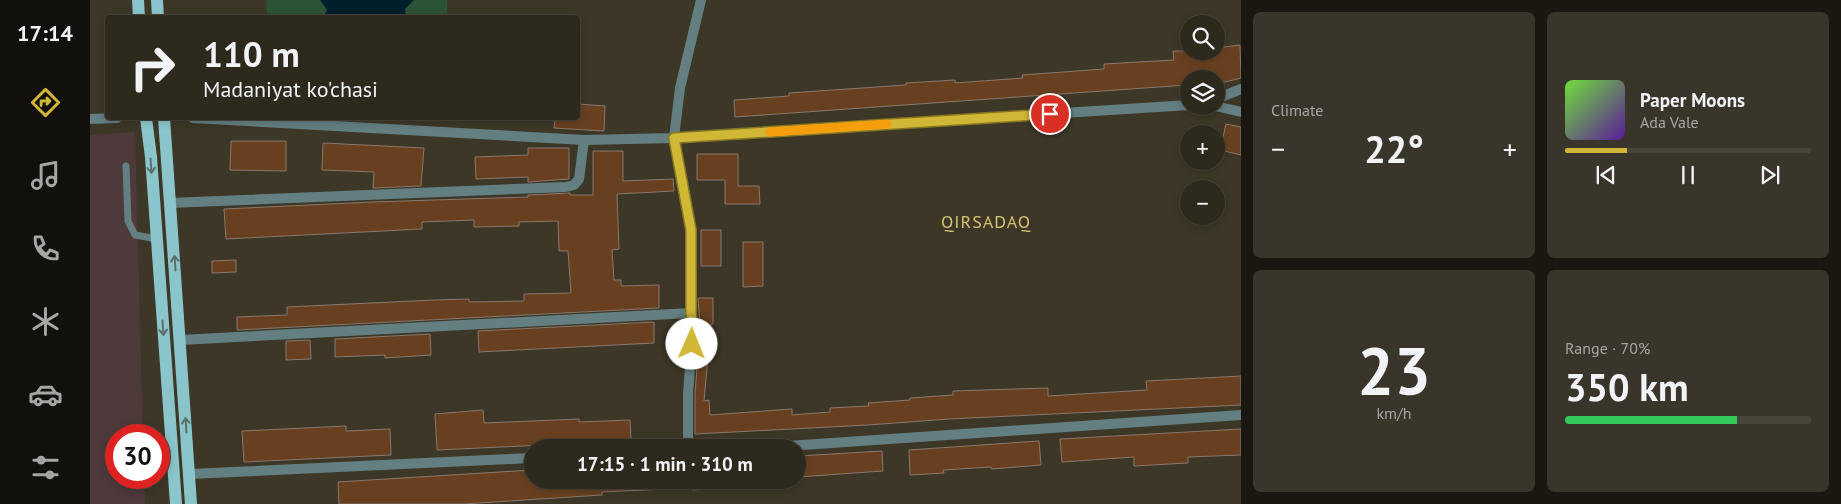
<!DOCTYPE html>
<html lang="en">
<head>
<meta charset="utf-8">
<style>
  :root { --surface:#2e291d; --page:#3a352a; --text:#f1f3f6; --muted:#a7a6a4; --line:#49453b; --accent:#d0b736 }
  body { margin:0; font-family:"PT Sans",sans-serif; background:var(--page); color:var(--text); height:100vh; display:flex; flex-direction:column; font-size:19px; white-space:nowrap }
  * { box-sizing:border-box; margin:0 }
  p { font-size:16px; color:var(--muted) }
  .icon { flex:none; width:28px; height:28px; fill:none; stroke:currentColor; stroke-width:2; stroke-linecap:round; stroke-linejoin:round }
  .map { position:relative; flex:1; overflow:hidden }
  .sheet { display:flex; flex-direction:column; gap:12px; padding:12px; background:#191710; width:600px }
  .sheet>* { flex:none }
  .hud { position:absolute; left:15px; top:15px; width:475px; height:105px; border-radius:5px; box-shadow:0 2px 8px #0003,0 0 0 1px var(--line); background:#2e291d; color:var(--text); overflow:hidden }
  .buttons { position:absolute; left:1090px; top:15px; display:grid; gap:10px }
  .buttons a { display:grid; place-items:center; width:45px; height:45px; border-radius:50%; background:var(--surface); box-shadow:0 2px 8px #0003,0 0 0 1px var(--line); font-size:25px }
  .speed { position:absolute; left:15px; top:424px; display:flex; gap:10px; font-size:25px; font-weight:700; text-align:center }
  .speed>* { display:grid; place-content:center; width:65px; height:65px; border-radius:50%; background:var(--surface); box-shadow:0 2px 8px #0003,0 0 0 1px var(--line); line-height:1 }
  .speed .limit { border:8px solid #d22; background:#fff; color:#111 }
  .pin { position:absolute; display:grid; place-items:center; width:42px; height:42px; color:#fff; margin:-21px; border:2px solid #fff; border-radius:50%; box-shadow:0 1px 5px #0007 }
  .me { position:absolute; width:55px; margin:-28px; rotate:1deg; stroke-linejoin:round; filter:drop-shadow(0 0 4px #0008) }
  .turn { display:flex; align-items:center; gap:18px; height:105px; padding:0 15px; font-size:22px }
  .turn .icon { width:65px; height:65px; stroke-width:2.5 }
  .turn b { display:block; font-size:35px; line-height:42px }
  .big { font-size:38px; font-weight:700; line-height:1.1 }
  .sheet .card { flex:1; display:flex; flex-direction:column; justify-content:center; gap:8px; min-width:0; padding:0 18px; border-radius:8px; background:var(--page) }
  .sheet .dial { align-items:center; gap:0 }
  .dial b { font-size:65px; line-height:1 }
  .song { display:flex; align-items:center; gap:15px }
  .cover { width:60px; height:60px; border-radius:8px; background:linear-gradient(135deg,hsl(100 70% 55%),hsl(270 70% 35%)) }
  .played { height:5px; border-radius:2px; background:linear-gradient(90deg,var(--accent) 25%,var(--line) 25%) }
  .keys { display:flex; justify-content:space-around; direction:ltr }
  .heat { display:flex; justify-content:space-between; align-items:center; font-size:28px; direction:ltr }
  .charge { height:8px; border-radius:4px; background:linear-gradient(90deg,#34c759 70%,var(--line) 0) }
  .sheet .tiles { flex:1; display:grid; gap:12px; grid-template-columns:repeat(2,1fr) }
  .trip { position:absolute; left:434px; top:439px; width:282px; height:50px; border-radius:25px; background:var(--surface); box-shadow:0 2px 8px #0003,0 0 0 1px var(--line); font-weight:700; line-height:50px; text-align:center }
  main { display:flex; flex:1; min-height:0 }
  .menu { display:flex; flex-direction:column; width:90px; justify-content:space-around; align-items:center; background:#12100c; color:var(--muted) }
  .menu .icon { width:35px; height:35px }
  .menu .current { color:var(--accent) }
  .menu b { font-size:22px; color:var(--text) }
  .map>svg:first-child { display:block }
</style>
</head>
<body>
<main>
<nav class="menu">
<b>17:14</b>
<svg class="icon current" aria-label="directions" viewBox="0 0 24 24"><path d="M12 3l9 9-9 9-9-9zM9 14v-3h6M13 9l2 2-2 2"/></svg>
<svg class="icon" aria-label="music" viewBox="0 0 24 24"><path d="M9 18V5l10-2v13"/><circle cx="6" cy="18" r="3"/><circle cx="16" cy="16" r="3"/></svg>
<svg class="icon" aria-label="phone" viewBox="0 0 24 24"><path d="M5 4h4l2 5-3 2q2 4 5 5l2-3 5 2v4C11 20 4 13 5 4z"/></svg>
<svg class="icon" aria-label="climate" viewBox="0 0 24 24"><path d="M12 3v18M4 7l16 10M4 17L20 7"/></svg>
<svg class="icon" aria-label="car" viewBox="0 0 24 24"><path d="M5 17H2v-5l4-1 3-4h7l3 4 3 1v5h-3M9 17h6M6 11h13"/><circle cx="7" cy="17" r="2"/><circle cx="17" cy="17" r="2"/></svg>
<svg class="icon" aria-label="filters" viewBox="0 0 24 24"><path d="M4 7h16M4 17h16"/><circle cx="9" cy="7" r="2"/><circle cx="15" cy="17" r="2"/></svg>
</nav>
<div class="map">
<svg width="1151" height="504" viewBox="0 0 1151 504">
  <rect width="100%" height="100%" fill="#3d3727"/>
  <polygon fill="#4e393b" points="45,132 53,435 26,435 26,478 54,478 55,504 0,504 0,135"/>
  <polygon fill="#2b5336" points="176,0 357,0 357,17 177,17"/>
  <polygon fill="#011e2b" points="230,0 324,0 315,9 316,17 233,18 237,10"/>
  <g fill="#684020" stroke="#89786d">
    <polygon points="1150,45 1151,78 1135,82 1126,83 1126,79 1099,79 1099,85 1083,86 645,117 644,100 699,96 699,93 816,85 816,83 865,80 865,83 933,78 932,75 1014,69 1014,64 1084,60 1083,51 1126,51 1126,48"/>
    <polygon points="488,104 515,106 514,131 464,128 465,118 488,118"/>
    <polygon points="1136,124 1151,127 1151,155 1130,150"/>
    <polygon points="141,141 196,141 196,171 140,170"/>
    <polygon points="233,143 334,148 331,186 283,188 284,172 232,170"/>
    <polygon points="438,148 479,148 479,179 438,182 438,177 386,179 385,157 438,155"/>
    <polygon points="503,151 533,151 533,181 583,179 584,191 527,194 529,249 522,250 524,280 531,280 531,286 569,285 569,308 147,330 147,317 197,315 197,307 344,300 379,299 379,302 434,301 434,294 481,293 478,251 469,251 468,221 429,222 429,226 384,227 384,220 332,222 332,229 136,239 134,209 282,202 438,197 438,195 480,193 480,195 503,195"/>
    <polygon points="607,154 648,154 648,186 669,186 670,204 635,204 635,180 607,180"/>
    <rect x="611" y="230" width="20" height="36"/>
    <polygon points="653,242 673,242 673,286 653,287"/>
    <polygon points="146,260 146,272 122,273 122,261"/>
    <polygon points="608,298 623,298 623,324 621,324 614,401 619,400 620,415 702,409 702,415 740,412 740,408 779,406 778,403 820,400 820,398 863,395 863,391 958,388 958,396 1057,390 1056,381 1151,376 1151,405 859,419 778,425 605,434 605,394 610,326"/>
    <polygon points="564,322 564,343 389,352 388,331"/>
    <polygon points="340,334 341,355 295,358 295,355 245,357 245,339"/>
    <polygon points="220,340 221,359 196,360 196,341"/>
    <polygon points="393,410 394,423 489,419 489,422 540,420 541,441 347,450 345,414"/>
    <polygon points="256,426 256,431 300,429 301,455 154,462 152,431"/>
    <polygon points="1151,429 1151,455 1098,457 1098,463 1044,466 1044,457 972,462 970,439"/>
    <polygon points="949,441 951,465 902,469 901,467 853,470 854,473 820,475 819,450"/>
    <polygon points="792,451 793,471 708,477 708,456"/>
    <polygon points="442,470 442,480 598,480 598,488 512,492 512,495 373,504 249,504 248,482"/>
    <polygon points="601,480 638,480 638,488 602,490"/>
  </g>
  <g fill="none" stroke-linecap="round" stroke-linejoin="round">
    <polyline stroke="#637f82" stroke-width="7" points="36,166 38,221 45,235 67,239"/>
    <g stroke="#637f82" stroke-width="10">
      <polyline points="1126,99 1151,89"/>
      <polyline points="1125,106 1151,112"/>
      <polyline points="103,118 494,140 584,138 1099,105"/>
      <polyline points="0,119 27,118"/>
      <polyline points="80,203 476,187 484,185 489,179 494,140"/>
      <polyline points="90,340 601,313 601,230 584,138 590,88 611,0"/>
      <polyline points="598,448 598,394 603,325 601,313"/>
      <polyline points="670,448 1151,415"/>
      <polyline points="100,474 442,458"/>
    </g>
    <g stroke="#8ac5cc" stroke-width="12">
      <polyline points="48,0 49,18"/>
      <polyline points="67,0 68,18"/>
      <polyline points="56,118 61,157 86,504"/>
      <polyline points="74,118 101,504"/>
    </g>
  </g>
  <defs><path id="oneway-shaft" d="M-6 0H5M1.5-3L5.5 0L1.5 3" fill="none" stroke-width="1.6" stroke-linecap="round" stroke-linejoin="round" transform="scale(1.25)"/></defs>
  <g stroke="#5c7069">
    <use href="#oneway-shaft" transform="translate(61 166) rotate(86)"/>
    <use href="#oneway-shaft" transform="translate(85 263) rotate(-94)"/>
    <use href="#oneway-shaft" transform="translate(73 328) rotate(86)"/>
    <use href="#oneway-shaft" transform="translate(96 425) rotate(-94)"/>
  </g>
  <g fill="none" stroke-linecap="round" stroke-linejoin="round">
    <defs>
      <polyline id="route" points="602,344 603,325 601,313 601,230 584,138 960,114"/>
    </defs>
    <use href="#route" stroke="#877723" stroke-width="12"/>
    <use href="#route" stroke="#d0b736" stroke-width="9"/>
    <polyline stroke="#f59e0b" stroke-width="9" points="680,132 797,124"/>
  </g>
  <g text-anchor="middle" stroke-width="5" stroke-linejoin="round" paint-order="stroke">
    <g font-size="18" letter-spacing="1" fill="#d3c375" stroke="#3d3727">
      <text x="896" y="228">QIRSADAQ</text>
    </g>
  </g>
</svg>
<div class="buttons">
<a><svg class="icon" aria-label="search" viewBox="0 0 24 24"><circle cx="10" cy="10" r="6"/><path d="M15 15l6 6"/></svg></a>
<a><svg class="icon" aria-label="layers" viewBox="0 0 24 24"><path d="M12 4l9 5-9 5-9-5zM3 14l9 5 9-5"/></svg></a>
<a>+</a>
<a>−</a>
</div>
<div class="speed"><div class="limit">30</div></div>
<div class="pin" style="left:960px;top:114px;background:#d93025"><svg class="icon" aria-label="arrive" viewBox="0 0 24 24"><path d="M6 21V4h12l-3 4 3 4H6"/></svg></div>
<svg class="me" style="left:602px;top:344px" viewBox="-20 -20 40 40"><circle r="19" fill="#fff"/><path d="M0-13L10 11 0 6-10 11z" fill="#d0b736"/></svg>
<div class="trip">17:15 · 1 min · 310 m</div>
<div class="hud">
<div class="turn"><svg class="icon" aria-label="right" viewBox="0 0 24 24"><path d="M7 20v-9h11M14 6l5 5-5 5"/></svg><div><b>110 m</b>Madaniyat ko'chasi</div></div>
</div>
</div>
<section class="sheet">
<div class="tiles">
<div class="card"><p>Climate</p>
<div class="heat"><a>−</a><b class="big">22°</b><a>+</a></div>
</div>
<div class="card">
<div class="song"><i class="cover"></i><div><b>Paper Moons</b><p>Ada Vale</p></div></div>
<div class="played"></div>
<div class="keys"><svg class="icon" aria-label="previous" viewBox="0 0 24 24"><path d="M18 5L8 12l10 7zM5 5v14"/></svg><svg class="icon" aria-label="pause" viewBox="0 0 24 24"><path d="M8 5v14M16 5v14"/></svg><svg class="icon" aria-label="next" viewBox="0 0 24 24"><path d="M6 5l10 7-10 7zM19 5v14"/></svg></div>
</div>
<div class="card dial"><b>23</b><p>km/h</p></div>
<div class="card"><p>Range · 70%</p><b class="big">350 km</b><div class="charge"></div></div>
</div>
</section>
</main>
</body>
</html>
